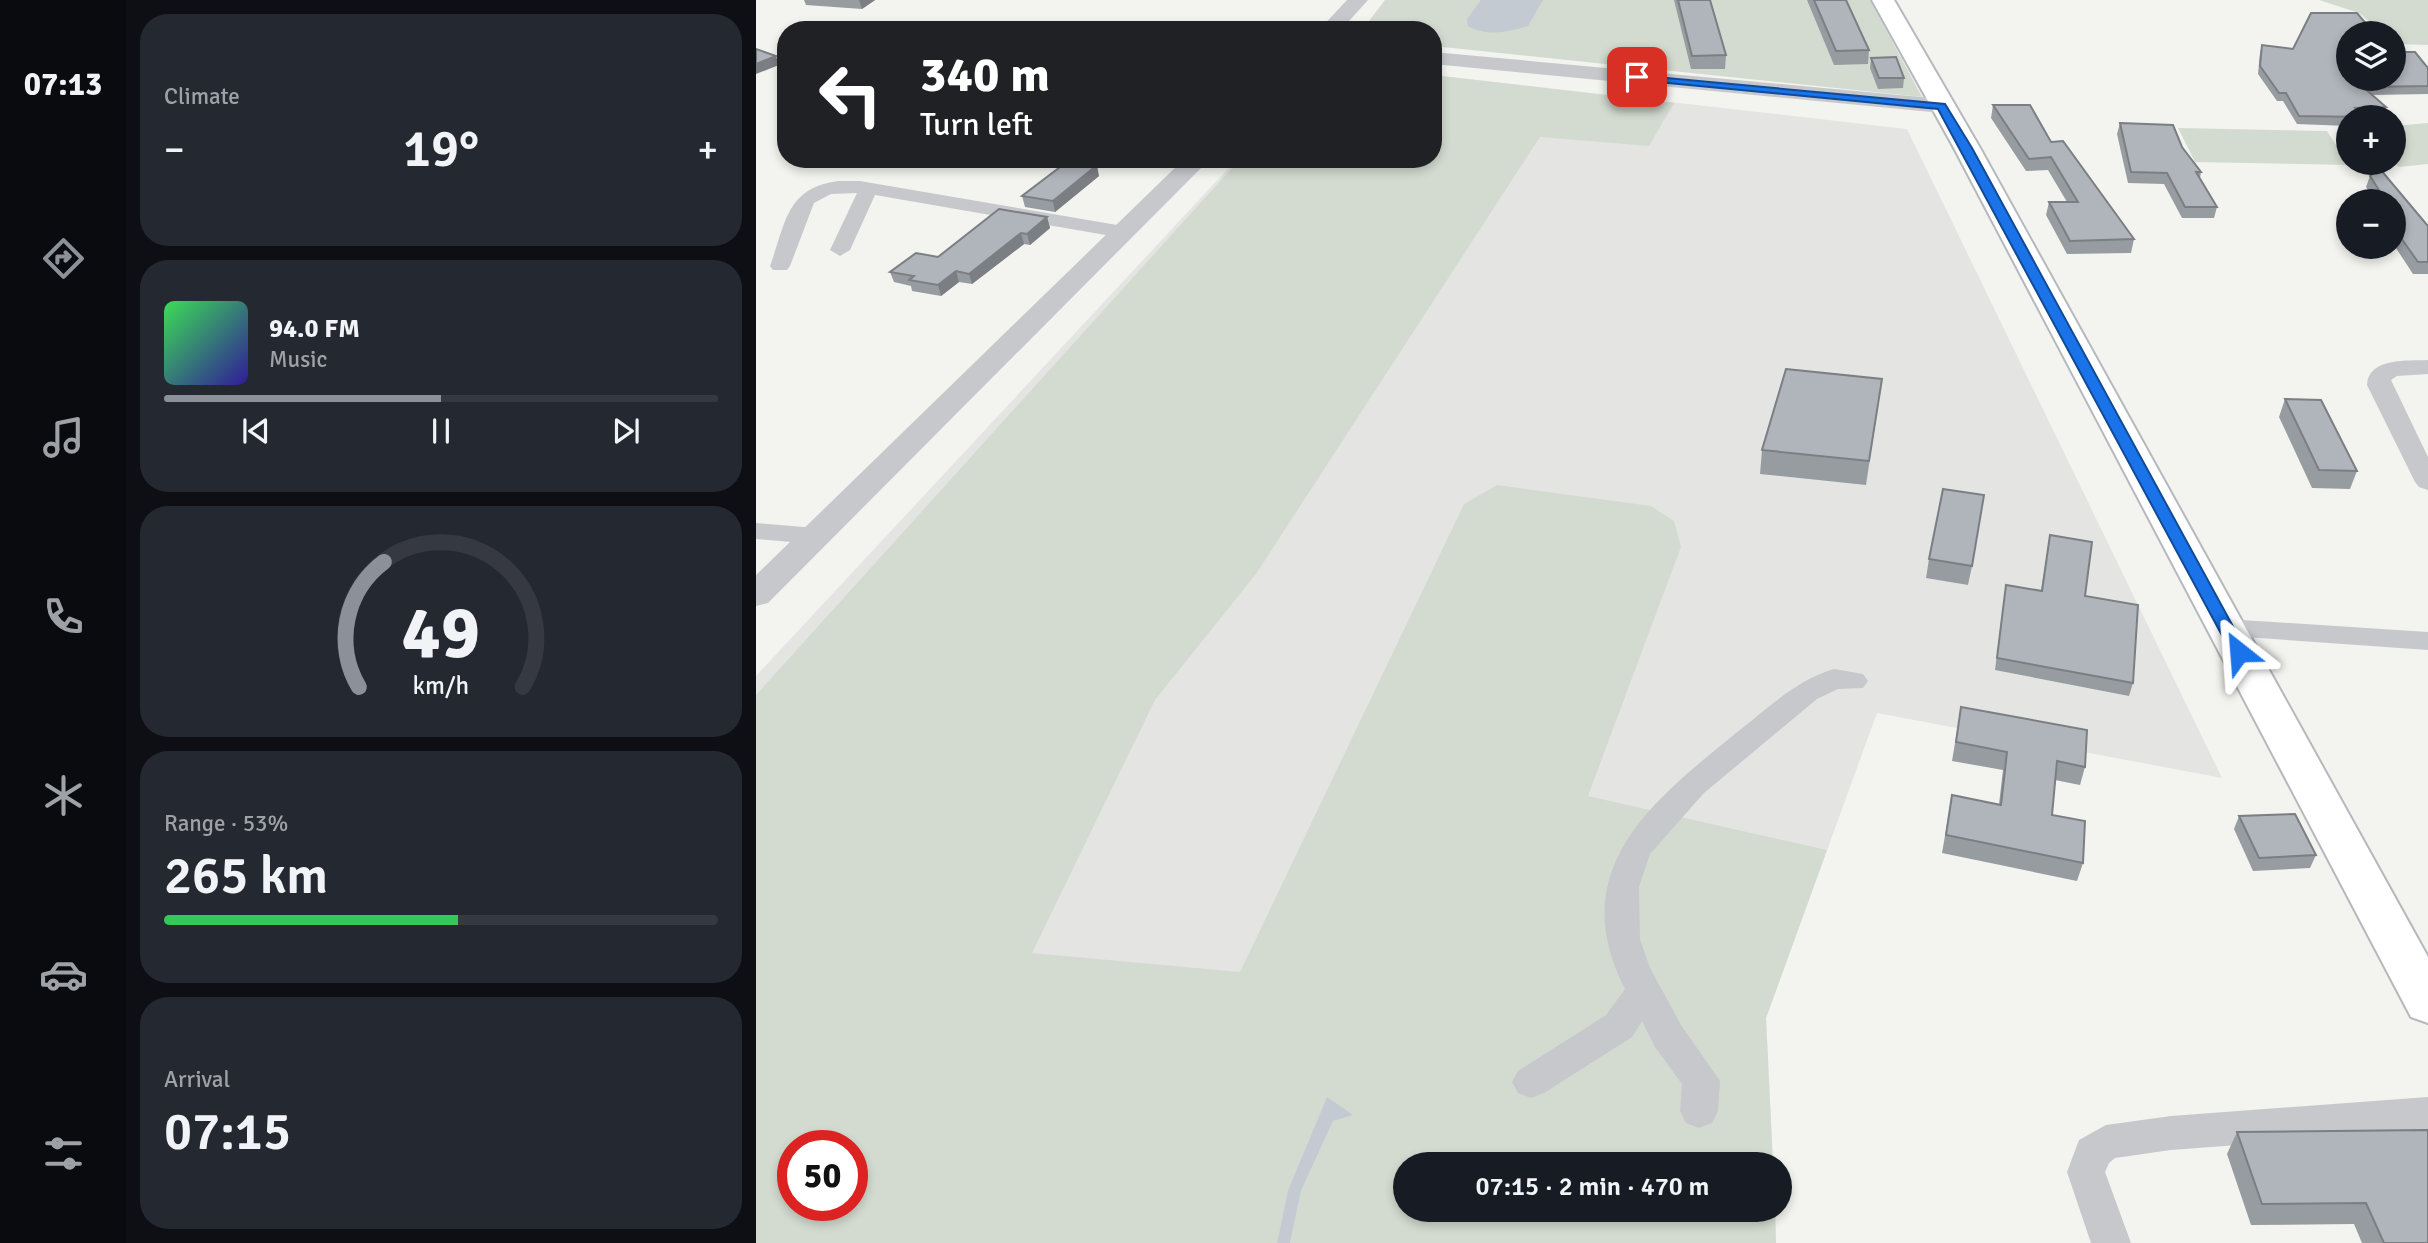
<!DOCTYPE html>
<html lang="en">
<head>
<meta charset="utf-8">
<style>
  :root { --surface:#171b24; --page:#242831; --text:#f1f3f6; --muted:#9ea1a6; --line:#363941; --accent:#8c9099 }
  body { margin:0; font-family:Signika,sans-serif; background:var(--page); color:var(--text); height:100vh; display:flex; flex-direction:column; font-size:26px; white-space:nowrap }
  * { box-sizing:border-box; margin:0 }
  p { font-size:23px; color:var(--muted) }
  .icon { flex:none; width:38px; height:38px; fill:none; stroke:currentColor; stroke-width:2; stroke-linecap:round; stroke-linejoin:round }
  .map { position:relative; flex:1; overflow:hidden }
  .sheet { display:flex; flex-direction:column; gap:14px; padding:14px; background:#0d0f14; width:630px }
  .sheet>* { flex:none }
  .top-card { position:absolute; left:21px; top:21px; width:665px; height:147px; border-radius:28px; box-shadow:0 4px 10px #0003; background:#202124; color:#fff; overflow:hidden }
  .controls { position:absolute; left:1580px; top:21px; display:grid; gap:14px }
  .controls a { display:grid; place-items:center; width:70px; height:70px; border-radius:50%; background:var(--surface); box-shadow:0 4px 10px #0003; font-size:35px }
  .speed { position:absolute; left:21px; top:1130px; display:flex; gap:14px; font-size:35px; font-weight:700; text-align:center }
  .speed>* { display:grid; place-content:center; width:91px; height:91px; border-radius:50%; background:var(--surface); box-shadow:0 4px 10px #0003; line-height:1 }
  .speed .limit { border:10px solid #d22; background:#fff; color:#111 }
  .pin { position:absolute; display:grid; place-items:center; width:60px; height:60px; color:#fff; margin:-30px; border-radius:14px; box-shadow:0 4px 10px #0006 }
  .me { position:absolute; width:77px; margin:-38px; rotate:332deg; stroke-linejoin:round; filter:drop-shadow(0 0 5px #0008) }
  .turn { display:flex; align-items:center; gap:24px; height:147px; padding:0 28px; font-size:32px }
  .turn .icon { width:91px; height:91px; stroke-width:2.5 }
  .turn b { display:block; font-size:49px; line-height:60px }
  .big { font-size:52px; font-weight:600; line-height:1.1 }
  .sheet .widget { flex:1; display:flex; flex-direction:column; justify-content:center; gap:10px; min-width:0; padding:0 24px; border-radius:28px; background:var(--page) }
  .sheet .dial { align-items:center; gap:0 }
  .dial svg { height:182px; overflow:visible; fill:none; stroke:var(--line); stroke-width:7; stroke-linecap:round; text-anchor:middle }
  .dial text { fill:var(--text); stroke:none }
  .song { display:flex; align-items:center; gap:21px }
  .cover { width:84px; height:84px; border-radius:10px; background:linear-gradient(135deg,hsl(130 70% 55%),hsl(250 70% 35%)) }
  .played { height:7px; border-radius:4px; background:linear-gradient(90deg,var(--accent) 50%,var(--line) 50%) }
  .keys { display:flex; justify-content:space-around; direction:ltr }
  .heat { display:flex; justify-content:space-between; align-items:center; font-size:38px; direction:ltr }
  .charge { height:10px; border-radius:5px; background:linear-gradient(90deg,#34c759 53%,var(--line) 0) }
  .trip { position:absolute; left:637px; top:1152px; width:399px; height:70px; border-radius:35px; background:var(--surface); box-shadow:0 4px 10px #0003; font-weight:600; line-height:70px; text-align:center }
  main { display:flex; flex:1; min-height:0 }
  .dock { display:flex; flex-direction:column; width:126px; justify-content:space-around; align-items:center; background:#090b0e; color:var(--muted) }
  .dock .icon { width:49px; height:49px }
  .dock .active { color:var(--accent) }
  .dock b { font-size:32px; color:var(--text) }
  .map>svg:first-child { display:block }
</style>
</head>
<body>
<main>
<nav class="dock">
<b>07:13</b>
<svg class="icon active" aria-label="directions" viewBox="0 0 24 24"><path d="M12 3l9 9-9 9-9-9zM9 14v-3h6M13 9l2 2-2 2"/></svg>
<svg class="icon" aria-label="music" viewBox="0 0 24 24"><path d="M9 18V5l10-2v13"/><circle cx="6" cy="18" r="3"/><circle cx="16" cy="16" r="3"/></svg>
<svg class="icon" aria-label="phone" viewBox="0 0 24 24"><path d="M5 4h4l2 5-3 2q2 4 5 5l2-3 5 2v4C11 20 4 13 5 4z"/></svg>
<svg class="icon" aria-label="climate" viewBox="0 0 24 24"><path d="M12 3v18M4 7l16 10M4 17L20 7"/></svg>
<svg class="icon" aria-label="car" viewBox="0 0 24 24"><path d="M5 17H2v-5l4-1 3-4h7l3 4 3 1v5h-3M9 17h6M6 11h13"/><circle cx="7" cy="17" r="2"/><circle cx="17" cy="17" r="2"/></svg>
<svg class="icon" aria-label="filters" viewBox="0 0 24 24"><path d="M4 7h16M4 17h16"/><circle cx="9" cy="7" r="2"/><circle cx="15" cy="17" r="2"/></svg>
</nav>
<section class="sheet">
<div class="widget"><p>Climate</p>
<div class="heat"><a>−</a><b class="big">19°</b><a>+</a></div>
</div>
<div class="widget">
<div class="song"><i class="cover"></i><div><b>94.0 FM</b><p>Music</p></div></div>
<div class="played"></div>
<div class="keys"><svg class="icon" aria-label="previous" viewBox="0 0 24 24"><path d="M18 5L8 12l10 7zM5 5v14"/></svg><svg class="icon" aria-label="pause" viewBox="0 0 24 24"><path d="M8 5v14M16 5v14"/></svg><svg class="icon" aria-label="next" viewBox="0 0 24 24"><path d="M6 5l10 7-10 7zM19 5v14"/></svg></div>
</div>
<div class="widget dial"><svg viewBox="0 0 100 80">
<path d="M14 69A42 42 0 1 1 86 69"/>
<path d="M14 69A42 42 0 0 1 25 14" stroke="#8c9099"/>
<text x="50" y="56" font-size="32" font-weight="700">49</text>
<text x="50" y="72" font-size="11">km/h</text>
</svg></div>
<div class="widget"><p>Range · 53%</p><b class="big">265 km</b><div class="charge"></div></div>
<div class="widget"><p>Arrival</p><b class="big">07:15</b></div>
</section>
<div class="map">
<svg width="1672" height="1243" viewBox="0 0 1672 1243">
  <rect width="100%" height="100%" fill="#f3f4ef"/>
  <path fill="#e4e5e3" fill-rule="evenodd" d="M677 75 1151 129 1466 778 1121 713 1010 1018 1017 1164H649V1209H1019L1020 1243H0V676L481 159H677ZM37 1146H96V1206H37Z"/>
  <g fill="#d3dbd0" fill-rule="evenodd">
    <polygon points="629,0 1114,0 1166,97 677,46 677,30 606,30"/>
    <polygon points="1563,0 1672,0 1672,45 1640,44 1638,33 1627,33 1603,13"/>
    <path d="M677 75 918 103 893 146 784 137 500 574 399 700 276 953 484 972 708 504 741 485 895 506 918 521 925 547 832 796 1071 850 1010 1018 1017 1164H649V1209H1019L1020 1243H534L545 1191 577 1121 588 1117 571 1097 532 1190 521 1243H0V695L484 159H677ZM37 1146H96V1206H37Z"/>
    <polygon points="1672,123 1672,164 1643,167 1638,163 1638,126"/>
    <polygon points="1422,128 1571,131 1593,165 1439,162"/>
  </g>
  <g fill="#c3cad1">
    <path d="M725 0H787L772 26C753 32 731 37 712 26L711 19Z"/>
    <polygon points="571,1097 597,1115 577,1121 545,1191 534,1243 521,1243 532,1190"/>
  </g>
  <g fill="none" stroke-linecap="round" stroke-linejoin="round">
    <defs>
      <polygon id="secondary" points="1116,0 1138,0 1224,148 1672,957 1672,1023 1655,1017 1198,148"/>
    </defs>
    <use href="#secondary" stroke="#b5b9be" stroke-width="4"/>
    <g fill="#c6c8cc" fill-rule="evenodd">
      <path d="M82 181H104L367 226 377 232 367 238 119 195 94 250 84 256 74 250 101 193 75 194 58 203 34 266 31 270H17L14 266C30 223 30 188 82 181Z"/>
      <path d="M1672 360V374L1641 376 1635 380 1672 457V490L1663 487 1659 482 1611 385C1612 357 1653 361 1672 360Z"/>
      <polygon points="0,523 59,528 68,530 72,536 68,542 59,544 0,539"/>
      <polygon points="1470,619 1672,632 1672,650 1460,635 1456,628 1460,621"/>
      <path d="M1078 669 1107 674 1112 681 1107 688 1082 689 1061 699 948 793 894 854 883 887 884 939 894 968 925 1025 964 1081 962 1111 956 1123 943 1128 930 1123 924 1111 926 1084 899 1047 886 1021 876 1037 788 1093 775 1098 762 1093 756 1082 762 1071 850 1015 869 989C808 870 895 802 980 733 1011 709 1040 680 1078 669Z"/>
      <polygon points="1672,1097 1672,1131 1415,1150 1359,1158 1353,1163 1349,1172 1375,1243 1335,1243 1311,1172 1323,1140 1350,1125 1415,1116"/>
    </g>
    <g fill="#c6c8cc" fill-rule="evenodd">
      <polygon points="591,0 612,0 585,30 563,30"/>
      <polygon points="677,52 1186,99 1197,106 1186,113 677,64"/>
      <polygon points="428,159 454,159 12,603 0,606 0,575"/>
    </g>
    <use href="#secondary" fill="#fff" fill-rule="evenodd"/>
  </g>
  <g fill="#979ca1">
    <polygon points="48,0 119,0 106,9 50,5"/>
    <polygon points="918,0 954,0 970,55 969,69 935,69"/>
    <polygon points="1051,0 1090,0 1113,50 1112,64 1078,65"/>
    <polygon points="1592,33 1672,68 1672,94 1616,95 1630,107 1627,115 1592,117 1592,126 1541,124 1527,101 1521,101 1502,74 1504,53 1506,45 1537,49"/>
    <polygon points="1115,58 1148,78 1147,88 1122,89 1114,68"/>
    <polygon points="1237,105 1295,142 1378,239 1375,253 1311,254 1290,215 1293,202 1311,202 1292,170 1270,171 1235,118"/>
    <polygon points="1364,123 1426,147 1445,172 1444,178 1461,207 1458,218 1426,218 1408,184 1372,183 1361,134"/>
    <polygon points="343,176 299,212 269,207 266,196"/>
    <polygon points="1614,176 1672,226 1672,274 1657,274 1638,245 1638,201 1619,201 1610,187"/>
    <polygon points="291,217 294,228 274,245 268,244 216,284 203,282 185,296 156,291 155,286 138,282 134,272 182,257"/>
    <polygon points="1126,379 1110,485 1004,474 1006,450"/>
    <polygon points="1529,399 1601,471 1594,489 1556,488 1523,417"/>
    <polygon points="1294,535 1329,596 1377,683 1373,696 1239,670 1248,598 1250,585 1285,591"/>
    <polygon points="1173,559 1216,566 1212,585 1170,578"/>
    <polygon points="1205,707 1329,767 1324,785 1299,780 1296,815 1327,863 1321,881 1186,853 1196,795 1243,804 1247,770 1196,761"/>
    <polygon points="1483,816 1560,855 1554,868 1497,871 1478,829"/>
    <polygon points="1672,1130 1672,1243 1606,1243 1598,1224 1495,1225 1471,1154 1481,1132"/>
  </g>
  <g fill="#7b7f83">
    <polygon points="103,0 119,0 106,9"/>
    <polygon points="20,56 23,65 0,74 0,64"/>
    <polygon points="341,165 343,176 299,212 297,201"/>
    <polygon points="291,217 294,228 274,245 271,234"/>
    <polygon points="265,233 268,244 216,284 213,274"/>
    <polygon points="200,271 203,282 185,296 182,285"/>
  </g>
  <g fill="#b0b5bb" stroke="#7b7f83" stroke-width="2">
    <polygon points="922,0 954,0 970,55 936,56"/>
    <polygon points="1058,0 1090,0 1113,50 1080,51"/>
    <polygon points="1555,13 1601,13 1618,33 1592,33 1592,79 1638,79 1638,52 1659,52 1672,68 1672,86 1607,87 1630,107 1599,108 1605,117 1543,116 1530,93 1523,93 1504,66 1506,45 1537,49"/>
    <polygon points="0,49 20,56 0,64"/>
    <polygon points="1140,57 1148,78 1123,78 1115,58"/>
    <polygon points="1237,105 1274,105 1295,142 1307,141 1378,239 1314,241 1293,202 1322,202 1295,157 1273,159"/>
    <polygon points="1364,123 1417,125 1426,147 1445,172 1440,172 1461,207 1429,207 1411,173 1375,172"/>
    <polygon points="312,161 341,165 297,201 266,196"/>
    <polygon points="1624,169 1672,226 1672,262 1662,262 1638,228 1638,220 1642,220 1638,215 1638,201 1630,201 1614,176"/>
    <polygon points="243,209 291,217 271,234 265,233 213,274 200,271 182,285 153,280 158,276 134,272 160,253 182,257"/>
    <polygon points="1030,369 1126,379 1113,461 1006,450"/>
    <polygon points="1529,399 1565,400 1601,471 1563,470"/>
    <polygon points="1187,489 1228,495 1216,566 1173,559"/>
    <polygon points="1294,535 1336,542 1329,596 1382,605 1377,683 1241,658 1250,585 1286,591"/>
    <polygon points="1205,707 1331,730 1329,767 1301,761 1296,815 1329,821 1327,863 1190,835 1196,795 1245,805 1251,752 1200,742"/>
    <polygon points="1539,814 1560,855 1503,858 1483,816"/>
    <polygon points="1672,1130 1672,1243 1628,1243 1610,1203 1506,1204 1481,1132"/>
  </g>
  <polygon fill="#1a73e8" stroke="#114b97" stroke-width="2" points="878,75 1189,104 1216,148 1491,652 1489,656 1483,658 1475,652 1182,109 881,80"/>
</svg>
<div class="controls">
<a><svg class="icon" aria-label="layers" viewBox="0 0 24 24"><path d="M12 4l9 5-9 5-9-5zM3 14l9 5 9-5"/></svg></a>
<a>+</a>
<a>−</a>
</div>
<div class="speed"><div class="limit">50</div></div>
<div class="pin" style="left:881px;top:77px;background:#d93025"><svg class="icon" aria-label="arrive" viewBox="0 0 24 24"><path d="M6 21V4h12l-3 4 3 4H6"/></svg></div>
<svg class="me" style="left:1483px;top:652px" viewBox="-20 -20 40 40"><path d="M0-17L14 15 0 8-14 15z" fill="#1a73e8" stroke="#fff" stroke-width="4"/></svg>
<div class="trip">07:15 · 2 min · 470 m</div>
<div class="top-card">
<div class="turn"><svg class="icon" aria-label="left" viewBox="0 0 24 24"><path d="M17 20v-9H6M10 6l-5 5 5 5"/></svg><div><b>340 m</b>Turn left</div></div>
</div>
</div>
</main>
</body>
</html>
